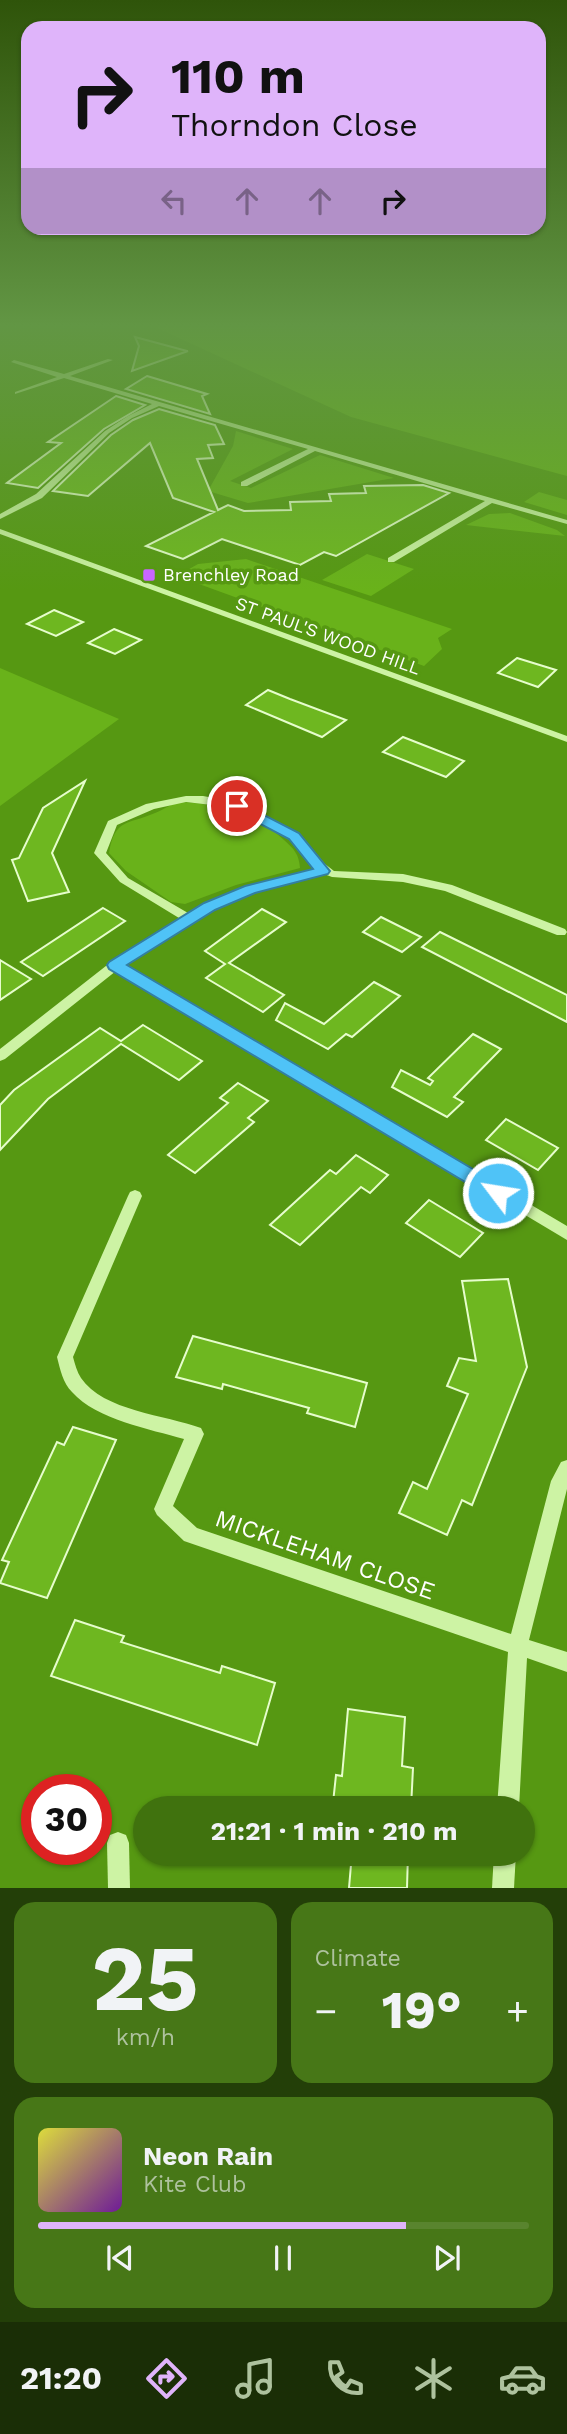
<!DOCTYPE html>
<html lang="en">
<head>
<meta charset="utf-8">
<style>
  :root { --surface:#40720e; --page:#477717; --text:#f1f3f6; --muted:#aec29e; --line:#59842e; --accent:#dfb4fa }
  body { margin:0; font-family:"Work Sans",sans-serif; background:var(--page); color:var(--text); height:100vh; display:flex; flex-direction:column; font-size:26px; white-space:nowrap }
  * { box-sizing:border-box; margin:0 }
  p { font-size:23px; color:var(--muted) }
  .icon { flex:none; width:38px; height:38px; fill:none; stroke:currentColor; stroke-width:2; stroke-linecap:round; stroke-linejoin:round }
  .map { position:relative; height:1888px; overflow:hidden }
  .sheet { display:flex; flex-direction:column; gap:14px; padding:14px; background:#233f08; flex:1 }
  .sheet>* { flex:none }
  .banner { position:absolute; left:21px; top:21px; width:525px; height:214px; border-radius:21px; box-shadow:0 2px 5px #0004; background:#dfb4fa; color:#111; overflow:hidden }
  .speed { position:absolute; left:21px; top:1774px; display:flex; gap:14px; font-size:35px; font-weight:700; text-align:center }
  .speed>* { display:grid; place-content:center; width:91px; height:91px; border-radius:50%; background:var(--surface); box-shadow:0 2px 5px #0004; line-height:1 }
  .speed .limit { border:10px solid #d22; background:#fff; color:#111 }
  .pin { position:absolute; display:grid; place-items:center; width:60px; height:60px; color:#fff; margin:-30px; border:4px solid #fff; border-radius:50%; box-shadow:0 2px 7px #0007 }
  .me { position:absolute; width:77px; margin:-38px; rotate:301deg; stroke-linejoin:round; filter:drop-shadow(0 0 5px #0008) }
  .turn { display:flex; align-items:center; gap:24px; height:147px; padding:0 35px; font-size:32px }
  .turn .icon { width:91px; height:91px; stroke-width:2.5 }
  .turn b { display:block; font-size:49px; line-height:60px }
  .lanes { display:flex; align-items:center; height:66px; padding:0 35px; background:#0003; justify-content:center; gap:35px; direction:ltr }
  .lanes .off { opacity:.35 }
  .big { font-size:52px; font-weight:700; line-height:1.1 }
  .sheet .tile { flex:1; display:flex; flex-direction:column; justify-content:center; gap:10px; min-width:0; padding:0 24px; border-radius:21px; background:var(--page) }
  .sheet .dial { align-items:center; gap:0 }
  .dial b { font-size:91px; line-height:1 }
  .song { display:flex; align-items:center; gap:21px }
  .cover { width:84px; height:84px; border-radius:10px; background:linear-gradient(135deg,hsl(60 70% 55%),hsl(280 70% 35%)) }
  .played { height:7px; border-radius:4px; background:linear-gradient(90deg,var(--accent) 75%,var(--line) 75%) }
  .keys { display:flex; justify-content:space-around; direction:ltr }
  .heat { display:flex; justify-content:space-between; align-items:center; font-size:38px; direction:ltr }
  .sheet .tiles { flex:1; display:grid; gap:14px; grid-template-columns:1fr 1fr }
  .tile:last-child { grid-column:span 2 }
  .trip { position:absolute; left:133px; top:1796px; width:402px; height:70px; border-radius:35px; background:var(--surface); box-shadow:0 2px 5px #0004; font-weight:700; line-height:70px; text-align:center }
  .tab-bar { display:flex; height:112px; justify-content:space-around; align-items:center; background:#1a2e06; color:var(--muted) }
  .tab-bar .icon { width:49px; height:49px }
  .tab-bar .active { color:var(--accent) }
  .tab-bar b { font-size:32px; color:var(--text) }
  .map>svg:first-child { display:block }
</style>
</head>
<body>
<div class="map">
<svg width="567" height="1888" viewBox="0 0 567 1888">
  <rect width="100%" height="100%" fill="#569812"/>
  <g fill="#69b21a">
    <polygon points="155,327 567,327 567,476 351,417"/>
    <polygon points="236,431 293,449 230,481 251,488 320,455 394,478 248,503 208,491 233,446"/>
    <polygon points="539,492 567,500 567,515 524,502"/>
    <polygon points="510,513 557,530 565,536 466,525 489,514"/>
    <polygon points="367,554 414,569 371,596 322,580"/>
    <polygon points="246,559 452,629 438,638 442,649 424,666 177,576 198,564"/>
    <polygon points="0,668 119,719 0,806"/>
    <path d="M181 802C220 804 255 813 284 840 294 849 299 854 300 868L236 885 185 904 171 902 126 871 109 853C115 818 127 825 155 813 165 809 170 804 181 802Z"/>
  </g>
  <g fill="#6eb720" stroke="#e6fdcc" stroke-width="2">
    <polygon points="135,337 187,351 188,351 132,371 139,346"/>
    <polygon points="147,376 207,394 202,396 210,414 126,389"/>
    <polygon points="116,396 145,405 104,429 38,488 7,483 61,443 48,442"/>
    <polygon points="159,409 215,425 224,444 208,445 213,458 197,459 218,510 228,505 244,511 291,510 290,502 331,501 329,494 366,493 364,486 423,485 449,493 336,556 324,552 300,565 222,539 183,559 146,546 214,512 173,498 150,443 88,496 53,491 111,435 133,420"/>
    <polygon points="54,610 83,622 56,636 27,624"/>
    <polygon points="114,629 141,640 115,654 88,643"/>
    <polygon points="517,658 556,670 538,687 498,673"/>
    <polygon points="268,690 290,699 346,720 322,737 246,705"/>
    <polygon points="403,737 431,748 464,761 446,777 383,752"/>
    <polygon points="85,781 52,853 69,892 28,901 12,860 19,858 43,808"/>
    <polygon points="103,908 125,921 43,976 21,962"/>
    <polygon points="262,909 286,922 229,963 284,995 263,1012 206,978 225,964 205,951"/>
    <polygon points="381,917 421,937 402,952 363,932"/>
    <polygon points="440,932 567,995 567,1022 422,947"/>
    <polygon points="0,960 31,979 0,1000"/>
    <polygon points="374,982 400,996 352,1037 346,1034 328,1049 276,1020 285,1003 324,1024"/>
    <polygon points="143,1025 202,1061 179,1080 121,1044 48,1099 0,1150 0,1105 14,1090 100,1028 121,1041"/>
    <polygon points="473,1034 501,1049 454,1097 463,1102 447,1117 392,1087 401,1070 430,1085 433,1081 428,1078"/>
    <polygon points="238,1083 268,1101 248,1118 254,1122 195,1173 168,1155 228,1103 220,1098"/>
    <polygon points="506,1119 558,1148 538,1170 486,1140"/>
    <polygon points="356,1155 388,1175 370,1193 361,1187 300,1245 270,1225 330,1170 336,1174"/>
    <polygon points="429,1200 483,1233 460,1257 406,1223"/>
    <polygon points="508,1279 527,1367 472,1505 462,1500 447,1535 399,1513 413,1482 427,1489 468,1394 447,1386 459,1358 476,1361 462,1281"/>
    <polygon points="193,1336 367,1383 355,1427 307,1413 309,1408 223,1384 222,1389 176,1377"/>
    <polygon points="73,1427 116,1440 47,1598 0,1583 9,1562 2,1560 57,1442 64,1445"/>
    <polygon points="75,1620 124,1636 121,1642 220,1673 222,1666 275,1683 257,1745 51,1676"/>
    <polygon points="348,1709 405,1717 402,1766 413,1768 411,1808 356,1808 333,1803 336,1775 342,1776"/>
    <polygon points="352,1853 408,1853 407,1888 349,1888"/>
  </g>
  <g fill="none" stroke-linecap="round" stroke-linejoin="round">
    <g fill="#cdf3a4" fill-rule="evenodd">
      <polygon points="108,359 113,360 70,376 567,520 567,524 492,503 394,562 388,562 388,558 485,501 315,451 247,486 241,486 241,482 308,449 159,406 132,418 109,433 42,498 0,519 0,514 36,494 105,431 128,416 152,404 64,378 15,394 15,392 57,377 11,362 14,360 64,374"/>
      <polygon points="0,529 567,736 567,742 0,534"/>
      <path d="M186 796H203L225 800 265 816 298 834 325 864 334 871 403 874 452 885 565 929 567 932 565 935H557L445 891 403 882 332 877 324 874 254 893 191 921 124 965 567 1226V1240L116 971 5 1059 0 1061V1049L111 962 179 918 120 882 94 853 108 821 146 804ZM186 802 220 806 257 820 290 838 316 869 246 887 188 913 128 878 106 853 117 825 154 809Z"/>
      <path d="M135 1190 140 1192 142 1196 73 1357C75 1364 77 1372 81 1378 103 1411 166 1415 201 1428L204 1434 173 1506 197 1528 511 1634 551 1481 561 1462 567 1460V1489L529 1640 567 1652V1672L527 1658 519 1808H497L508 1652 184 1541 157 1515 154 1509 184 1439C150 1429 97 1420 72 1392 63 1383 60 1369 57 1357L128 1196 130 1192Z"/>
      <polygon points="118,1832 126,1835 129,1843 130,1888 108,1888 107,1843 110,1835"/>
      <polygon points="494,1853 516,1853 514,1888 492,1888"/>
    </g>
  </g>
  <linearGradient id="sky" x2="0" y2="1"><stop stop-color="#2f540a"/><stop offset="0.55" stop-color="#629644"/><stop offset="1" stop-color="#629644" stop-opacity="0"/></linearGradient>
  <rect width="567" height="591" fill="url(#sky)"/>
  <polygon fill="#4fc3f7" stroke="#337fa1" stroke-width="2" points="237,801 299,833 330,871 328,874 255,893 215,910 127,965 505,1188 508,1193 505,1198 498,1201 492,1198 109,969 107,965 109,962 204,903 245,886 313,869 289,839 232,809 230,806"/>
  <rect fill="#c966ff" stroke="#569812" stroke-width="2.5" x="142" y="568" width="14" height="14" rx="3.5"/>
  <g text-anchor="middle" stroke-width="7" stroke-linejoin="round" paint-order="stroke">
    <g font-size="18" fill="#fff" stroke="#569812" text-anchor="start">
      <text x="163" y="581">Brenchley Road</text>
    </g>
    <g font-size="18" fill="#fff" stroke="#569812">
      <text transform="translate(328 636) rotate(20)" y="6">ST PAUL'S WOOD HILL</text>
    </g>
    <g font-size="24" fill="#fff" stroke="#569812">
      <text transform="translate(325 1555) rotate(19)" y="8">MICKLEHAM CLOSE</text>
    </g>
  </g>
</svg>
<div class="speed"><div class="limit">30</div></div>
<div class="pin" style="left:237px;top:806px;background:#d93025"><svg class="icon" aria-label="arrive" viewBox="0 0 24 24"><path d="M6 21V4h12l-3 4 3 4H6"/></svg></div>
<svg class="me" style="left:498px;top:1193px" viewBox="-20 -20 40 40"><circle r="17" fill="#4fc3f7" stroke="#fff" stroke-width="3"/><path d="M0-11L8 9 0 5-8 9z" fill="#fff"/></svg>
<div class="trip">21:21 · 1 min · 210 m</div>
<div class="banner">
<div class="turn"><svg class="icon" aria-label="right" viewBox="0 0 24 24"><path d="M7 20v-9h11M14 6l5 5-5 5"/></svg><div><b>110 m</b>Thorndon Close</div></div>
<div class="lanes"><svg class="icon off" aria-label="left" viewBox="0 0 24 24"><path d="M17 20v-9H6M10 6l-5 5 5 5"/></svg><svg class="icon off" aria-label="ahead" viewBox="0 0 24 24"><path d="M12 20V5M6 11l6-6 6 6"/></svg><svg class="icon off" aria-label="ahead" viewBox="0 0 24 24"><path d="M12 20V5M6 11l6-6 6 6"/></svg><svg class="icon" aria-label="right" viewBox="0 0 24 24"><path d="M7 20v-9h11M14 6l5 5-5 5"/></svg></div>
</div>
</div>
<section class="sheet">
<div class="tiles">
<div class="tile dial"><b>25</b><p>km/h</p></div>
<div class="tile"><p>Climate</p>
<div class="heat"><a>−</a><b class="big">19°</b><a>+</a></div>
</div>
<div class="tile">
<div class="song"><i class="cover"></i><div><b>Neon Rain</b><p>Kite Club</p></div></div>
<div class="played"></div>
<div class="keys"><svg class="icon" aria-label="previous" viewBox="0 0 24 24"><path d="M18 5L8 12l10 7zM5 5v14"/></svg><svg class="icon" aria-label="pause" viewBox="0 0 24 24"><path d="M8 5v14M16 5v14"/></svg><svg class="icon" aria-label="next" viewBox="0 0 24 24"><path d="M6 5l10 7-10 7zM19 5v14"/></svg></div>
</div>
</div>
</section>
<nav class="tab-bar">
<b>21:20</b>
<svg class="icon active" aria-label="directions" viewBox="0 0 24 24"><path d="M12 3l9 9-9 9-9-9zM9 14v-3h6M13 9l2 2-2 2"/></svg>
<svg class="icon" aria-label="music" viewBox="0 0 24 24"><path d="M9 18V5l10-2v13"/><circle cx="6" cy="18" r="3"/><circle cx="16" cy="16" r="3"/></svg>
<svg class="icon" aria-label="phone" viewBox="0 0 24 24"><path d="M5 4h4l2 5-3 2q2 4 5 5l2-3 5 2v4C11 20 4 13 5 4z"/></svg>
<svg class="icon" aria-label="climate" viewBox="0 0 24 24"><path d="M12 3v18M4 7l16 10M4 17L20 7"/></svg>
<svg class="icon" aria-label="car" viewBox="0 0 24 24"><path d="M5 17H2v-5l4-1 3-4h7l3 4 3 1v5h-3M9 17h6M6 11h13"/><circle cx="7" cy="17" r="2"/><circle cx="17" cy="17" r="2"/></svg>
</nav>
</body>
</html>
